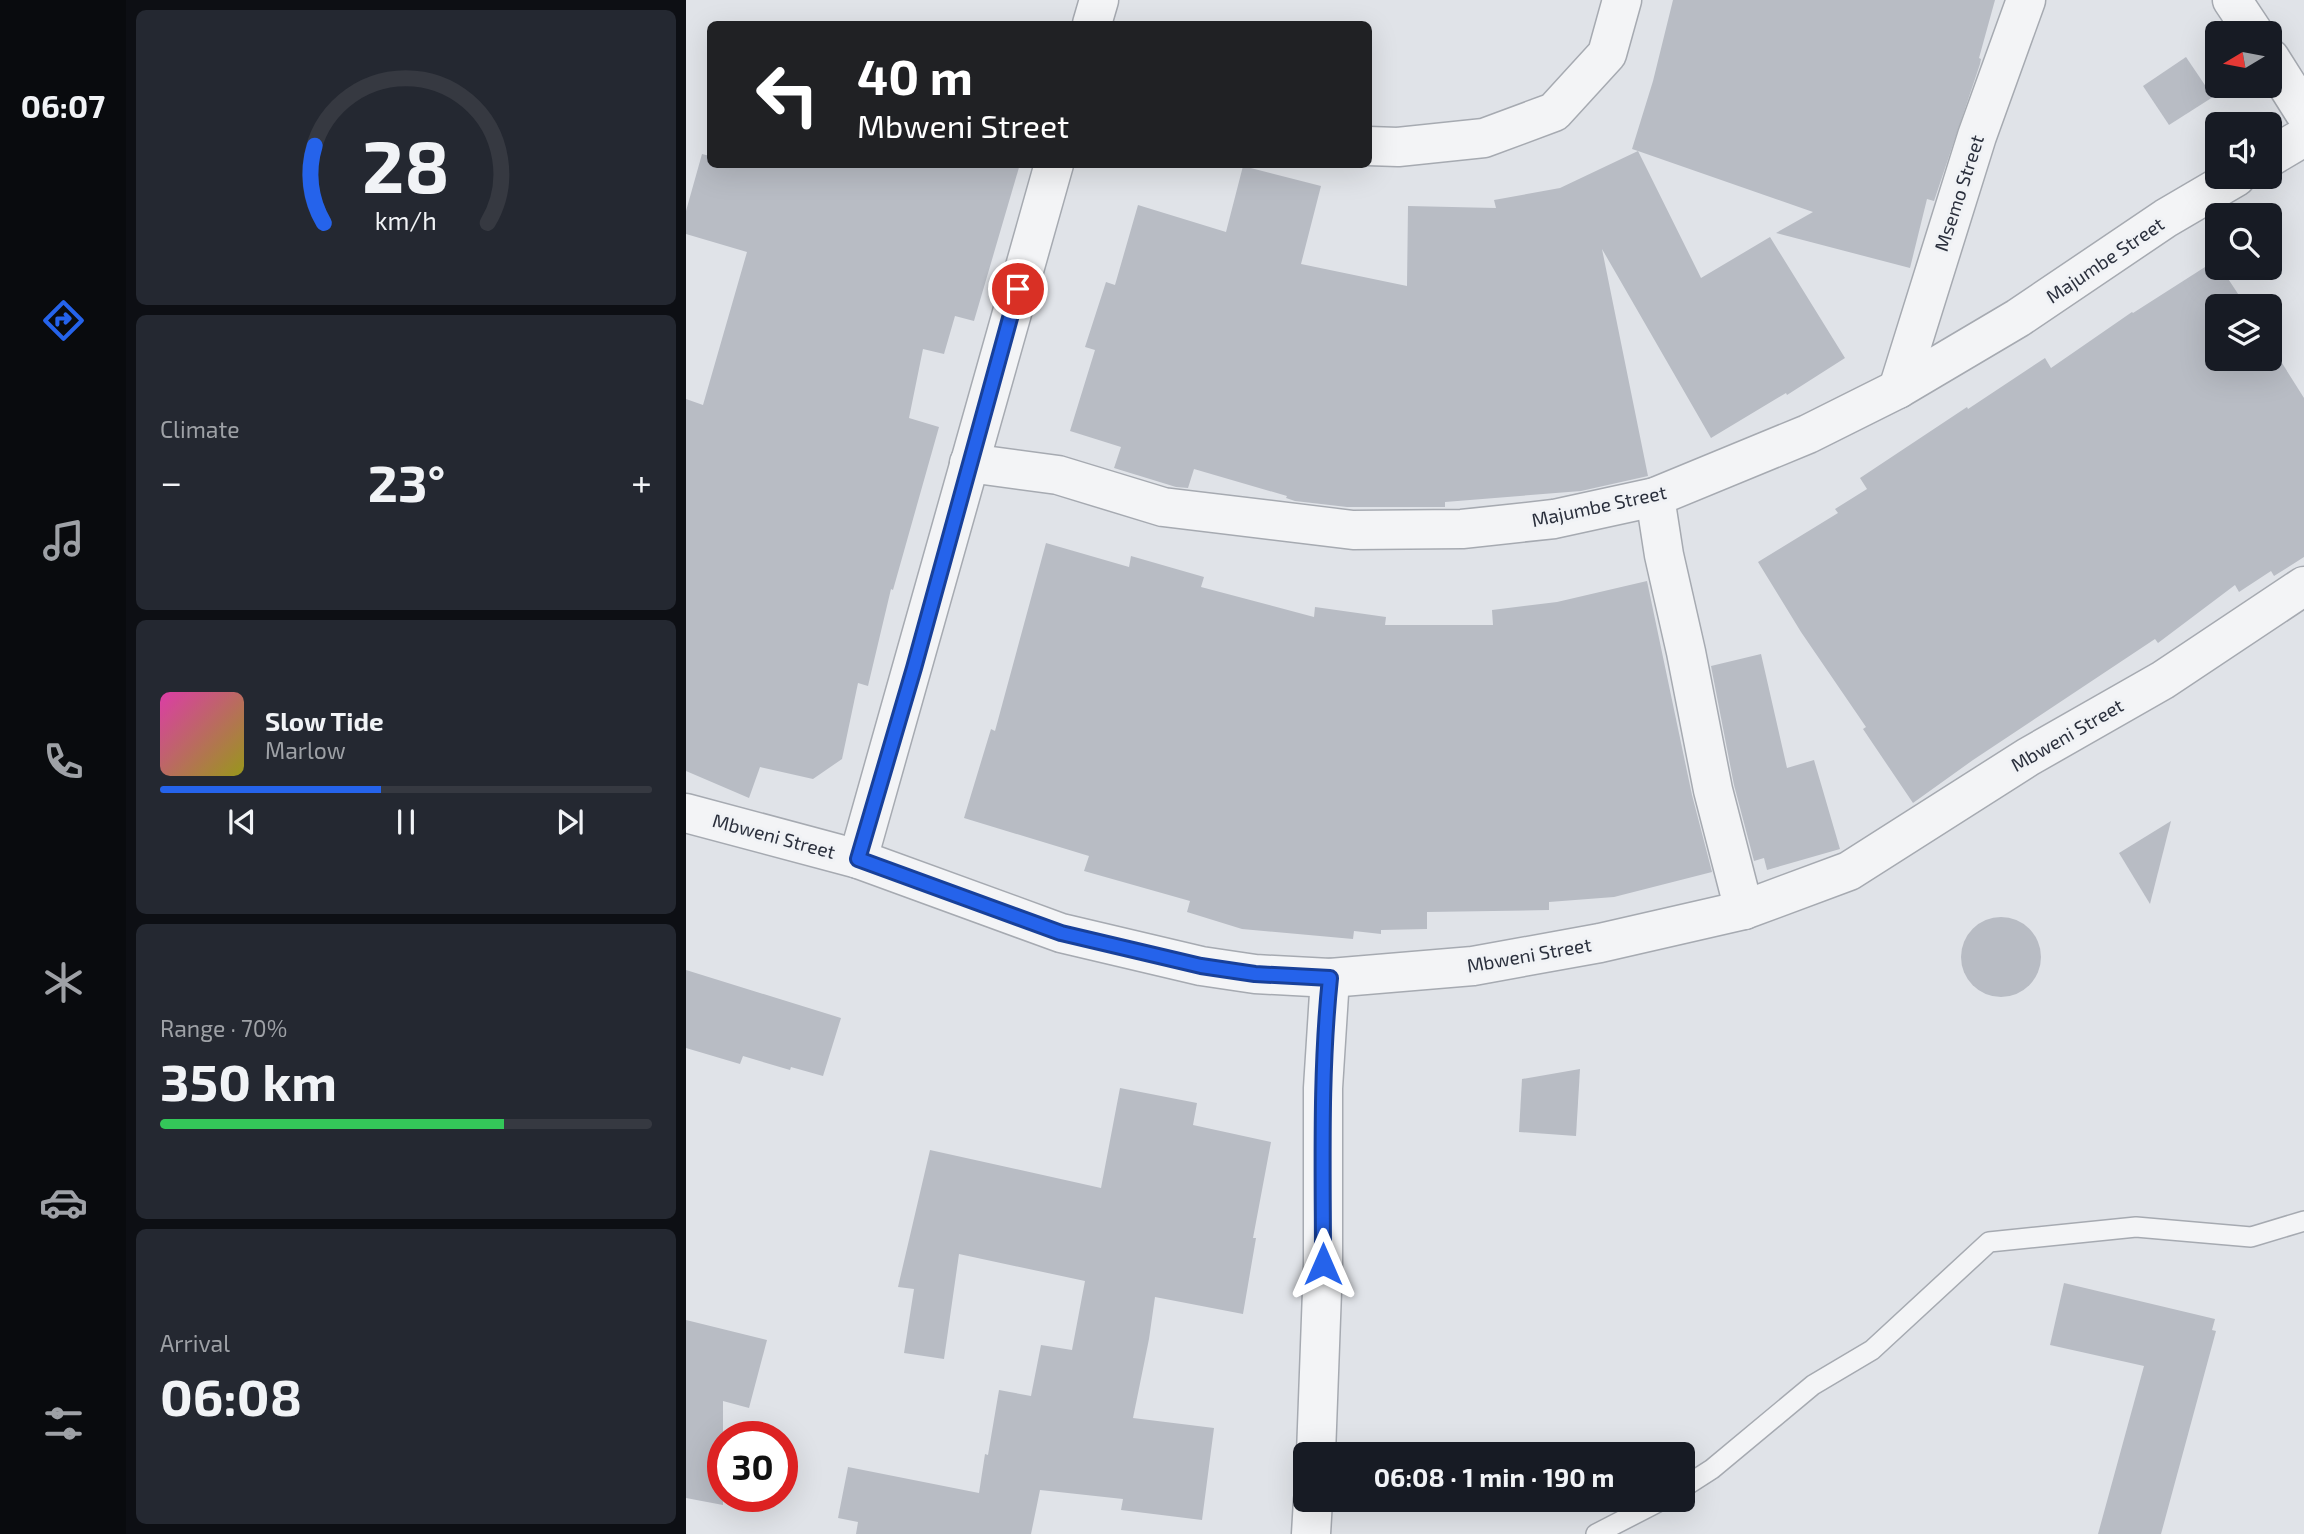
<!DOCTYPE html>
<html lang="en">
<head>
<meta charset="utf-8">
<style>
  :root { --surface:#171b24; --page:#242831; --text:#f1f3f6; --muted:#9ea1a6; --line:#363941; --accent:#2563eb }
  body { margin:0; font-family:"Exo 2",sans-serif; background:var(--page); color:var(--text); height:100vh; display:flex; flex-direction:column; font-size:26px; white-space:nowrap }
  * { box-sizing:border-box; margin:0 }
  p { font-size:23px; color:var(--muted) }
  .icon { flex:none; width:38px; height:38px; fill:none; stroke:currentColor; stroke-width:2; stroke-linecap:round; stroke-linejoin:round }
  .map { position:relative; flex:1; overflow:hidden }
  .panel { display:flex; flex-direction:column; gap:10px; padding:10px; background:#0d0f14; width:560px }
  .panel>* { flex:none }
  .guide { position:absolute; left:21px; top:21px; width:665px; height:147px; border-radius:10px; box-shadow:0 7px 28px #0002; background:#202124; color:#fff; overflow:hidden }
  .needle { width:46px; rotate:260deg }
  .fabs { position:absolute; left:1519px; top:21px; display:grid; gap:14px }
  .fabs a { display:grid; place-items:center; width:77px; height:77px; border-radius:10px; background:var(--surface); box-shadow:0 7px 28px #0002; font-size:35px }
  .speed { position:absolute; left:21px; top:1421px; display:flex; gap:14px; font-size:35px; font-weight:700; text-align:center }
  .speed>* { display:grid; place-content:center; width:91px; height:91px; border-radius:50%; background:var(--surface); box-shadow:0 7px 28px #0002; line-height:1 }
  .speed .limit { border:10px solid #d22; background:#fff; color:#111 }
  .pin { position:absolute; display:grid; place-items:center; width:60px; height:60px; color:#fff; margin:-30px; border:4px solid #fff; border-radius:50%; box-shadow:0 2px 7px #0007 }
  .me { position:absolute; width:77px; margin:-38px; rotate:0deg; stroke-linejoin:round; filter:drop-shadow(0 0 5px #0008) }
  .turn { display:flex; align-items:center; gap:24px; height:147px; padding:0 35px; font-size:32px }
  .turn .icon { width:91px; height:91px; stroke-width:2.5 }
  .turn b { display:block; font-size:49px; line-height:60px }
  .big { font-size:52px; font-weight:700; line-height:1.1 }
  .panel .widget { flex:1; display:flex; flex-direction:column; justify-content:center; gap:10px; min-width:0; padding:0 24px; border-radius:10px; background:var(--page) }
  .panel .dial { align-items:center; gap:0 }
  .dial svg { height:182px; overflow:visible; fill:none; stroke:var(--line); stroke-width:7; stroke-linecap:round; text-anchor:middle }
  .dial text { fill:var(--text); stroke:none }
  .song { display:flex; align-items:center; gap:21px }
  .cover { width:84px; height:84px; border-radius:10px; background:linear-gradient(135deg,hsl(320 70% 55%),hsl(60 70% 35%)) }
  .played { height:7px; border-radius:4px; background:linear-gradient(90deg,var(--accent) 45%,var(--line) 45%) }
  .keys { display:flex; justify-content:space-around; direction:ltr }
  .heat { display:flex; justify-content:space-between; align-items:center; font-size:38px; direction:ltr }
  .charge { height:10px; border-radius:5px; background:linear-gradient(90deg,#34c759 70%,var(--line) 0) }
  .trip { position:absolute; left:607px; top:1442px; width:402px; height:70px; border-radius:10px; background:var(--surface); box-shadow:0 7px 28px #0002; font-weight:700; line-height:70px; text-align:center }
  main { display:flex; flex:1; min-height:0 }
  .menu { display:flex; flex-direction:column; width:126px; justify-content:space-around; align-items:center; background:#090b0e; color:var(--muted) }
  .menu .icon { width:49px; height:49px }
  .menu .on { color:var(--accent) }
  .menu b { font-size:32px; color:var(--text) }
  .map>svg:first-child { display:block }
</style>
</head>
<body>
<main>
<nav class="menu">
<b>06:07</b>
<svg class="icon on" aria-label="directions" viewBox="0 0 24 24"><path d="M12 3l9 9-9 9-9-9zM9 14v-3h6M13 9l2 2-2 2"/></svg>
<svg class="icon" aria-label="music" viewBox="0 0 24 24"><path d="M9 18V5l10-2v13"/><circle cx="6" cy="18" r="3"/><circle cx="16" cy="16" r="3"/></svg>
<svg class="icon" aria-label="phone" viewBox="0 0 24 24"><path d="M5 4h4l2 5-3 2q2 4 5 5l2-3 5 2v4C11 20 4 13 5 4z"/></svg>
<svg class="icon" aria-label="climate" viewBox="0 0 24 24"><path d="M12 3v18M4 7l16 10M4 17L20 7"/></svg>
<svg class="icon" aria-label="car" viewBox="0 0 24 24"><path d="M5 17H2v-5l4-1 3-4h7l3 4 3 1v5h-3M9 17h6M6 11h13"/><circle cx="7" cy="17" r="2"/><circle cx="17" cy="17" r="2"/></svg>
<svg class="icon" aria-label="filters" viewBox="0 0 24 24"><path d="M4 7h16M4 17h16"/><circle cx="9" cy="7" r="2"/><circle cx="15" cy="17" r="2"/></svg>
</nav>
<section class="panel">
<div class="widget dial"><svg viewBox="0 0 100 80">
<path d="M14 69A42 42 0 1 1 86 69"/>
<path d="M14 69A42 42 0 0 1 10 35" stroke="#2563eb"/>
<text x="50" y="56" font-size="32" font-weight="700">28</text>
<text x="50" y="72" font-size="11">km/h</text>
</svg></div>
<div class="widget"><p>Climate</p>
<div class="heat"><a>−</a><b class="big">23°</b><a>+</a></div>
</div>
<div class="widget">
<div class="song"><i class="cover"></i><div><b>Slow Tide</b><p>Marlow</p></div></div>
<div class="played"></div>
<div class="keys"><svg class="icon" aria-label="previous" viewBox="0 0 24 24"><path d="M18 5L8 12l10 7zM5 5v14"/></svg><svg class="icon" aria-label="pause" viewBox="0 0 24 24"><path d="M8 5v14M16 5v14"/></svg><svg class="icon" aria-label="next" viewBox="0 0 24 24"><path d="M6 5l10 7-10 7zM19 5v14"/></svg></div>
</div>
<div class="widget"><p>Range · 70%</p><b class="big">350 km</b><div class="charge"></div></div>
<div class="widget"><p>Arrival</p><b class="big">06:08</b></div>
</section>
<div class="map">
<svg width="1618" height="1534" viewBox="0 0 1618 1534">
  <rect width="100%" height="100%" fill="#e0e3e8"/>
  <g fill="#b8bcc4">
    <polygon points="987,0 1309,0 1293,58 1295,59 1294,64 1248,201 1241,199 1224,268 1090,233 1127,212 952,151 1015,278 1084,237 1159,358 1101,395 1100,393 1025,438 916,249 962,476 895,491 759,502 759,507 661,507 609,501 600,498 601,496 508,469 502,488 490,487 428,468 435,447 384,431 409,350 399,347 420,282 429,285 452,205 540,232 557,166 635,186 615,264 721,286 722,206 810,208 808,200 874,188 952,151 946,149 967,81"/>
    <polygon points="1500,57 1527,97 1483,125 1457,86"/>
    <polygon points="16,154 24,156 24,164 334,164 288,321 269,316 258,354 237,349 223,418 253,427 207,590 205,589 182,686 172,683 156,759 127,779 74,767 63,798 0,771 0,399 17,405 61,252 0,234 0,211"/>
    <polygon points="1530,260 1531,268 1535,268 1560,306 1531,306 1531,359 1584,359 1584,344 1618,398 1618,557 1588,576 1585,571 1553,592 1549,585 1472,643 1469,639 1287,760 1227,803 1177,729 1180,727 1115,632 1072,562 1152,513 1149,509 1181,489 1174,478 1281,407 1282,409 1359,358 1365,368 1446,312 1447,313"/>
    <polygon points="360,543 443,567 445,556 518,577 515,587 628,617 629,607 700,617 699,625 807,625 806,610 871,602 961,581 1006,795 1026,872 928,897 863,902 863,910 741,912 741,929 695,930 695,934 668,931 667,939 556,929 501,912 504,901 398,871 403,856 278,818 305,729 309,731"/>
    <polygon points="1075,654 1101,768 1128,760 1154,849 1081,870 1078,858 1068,861 1048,785 1025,666"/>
    <polygon points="1485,821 1464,904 1433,853"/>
    <circle cx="1315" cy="957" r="40"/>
    <polygon points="0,970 155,1018 137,1076 105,1067 104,1070 57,1056 54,1064 0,1048"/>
    <polygon points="894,1069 890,1136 833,1132 836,1079"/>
    <polygon points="434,1088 511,1103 507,1125 585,1142 567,1238 570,1238 557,1314 469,1297 463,1339 447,1418 528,1428 516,1520 435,1510 437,1499 354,1490 345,1534 170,1534 172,1522 152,1518 162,1467 293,1493 299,1454 302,1455 313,1390 345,1396 355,1345 386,1350 399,1281 273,1254 258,1359 218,1353 228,1289 212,1287 244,1150 415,1188"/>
    <polygon points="1378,1283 1529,1319 1526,1330 1530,1331 1475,1534 1412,1534 1458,1366 1364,1345"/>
    <polygon points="0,1320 81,1340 63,1408 37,1401 37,1505 0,1498"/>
  </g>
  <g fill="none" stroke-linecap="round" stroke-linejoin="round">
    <defs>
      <g id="service">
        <polyline points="998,1487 1026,1469 1127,1385 1186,1350 1303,1242 1450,1227 1565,1237 1618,1221"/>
        <polyline points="910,1534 976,1500"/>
      </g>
      <g id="minor">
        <polyline points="1546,0 1568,33"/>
        <polyline points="406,24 413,0"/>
        <polyline points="1584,58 1618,112"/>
        <polyline points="682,146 712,147 798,138 868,112 921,54 936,0"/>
        <polyline points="1584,157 1618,137"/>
        <polyline points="1212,389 1291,136 1340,0"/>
        <polyline points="283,463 372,475 477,507 667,530 776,529 868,519 969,497 1122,434 1212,389 1332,318 1480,218 1550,177"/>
        <polyline points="969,497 978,555 1000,652 1027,790 1058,910"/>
        <polyline points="0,813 172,859 375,933 515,966 569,974 644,978 787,966 914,943 1058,910 1163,871 1342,757 1477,680 1618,586"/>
        <polyline points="172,859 368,164"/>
        <polyline points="630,1454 637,1264 637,1088 644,978"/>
        <polyline points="625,1534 627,1500"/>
      </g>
    </defs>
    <use href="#service" stroke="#a6aab1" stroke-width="22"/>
    <use href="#minor" stroke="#a6aab1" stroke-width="41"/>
    <use href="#service" stroke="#f3f4f6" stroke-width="19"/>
    <use href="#minor" stroke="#f3f4f6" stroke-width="38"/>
  </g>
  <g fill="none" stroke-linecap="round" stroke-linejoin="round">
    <defs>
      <path id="route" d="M332 289 228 668 172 859 375 933 515 966 569 974 644 978C634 1073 637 1169 637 1264"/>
    </defs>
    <use href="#route" stroke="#184099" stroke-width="18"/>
    <use href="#route" stroke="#2563eb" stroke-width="12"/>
  </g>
  <g text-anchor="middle" stroke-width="6" stroke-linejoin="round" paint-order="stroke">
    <g font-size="19" fill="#2b303d" stroke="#f0f2f5">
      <text transform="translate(1273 193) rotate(-72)" y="7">Msemo Street</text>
      <text transform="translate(1419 260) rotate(-34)" y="7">Majumbe Street</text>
      <text transform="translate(913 506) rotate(-12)" y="7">Majumbe Street</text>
      <text transform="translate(1381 735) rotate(-30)" y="7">Mbweni Street</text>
      <text transform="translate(88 836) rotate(15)" y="7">Mbweni Street</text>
      <text transform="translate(843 955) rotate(-10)" y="7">Mbweni Street</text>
    </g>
  </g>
</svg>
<div class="fabs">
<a><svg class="needle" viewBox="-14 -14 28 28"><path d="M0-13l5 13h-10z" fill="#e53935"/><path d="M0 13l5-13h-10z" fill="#9ea1a6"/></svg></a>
<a><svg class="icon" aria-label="sound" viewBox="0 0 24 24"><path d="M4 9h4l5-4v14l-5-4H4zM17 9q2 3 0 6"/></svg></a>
<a><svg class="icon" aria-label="search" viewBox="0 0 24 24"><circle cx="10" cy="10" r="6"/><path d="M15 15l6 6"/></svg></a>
<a><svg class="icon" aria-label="layers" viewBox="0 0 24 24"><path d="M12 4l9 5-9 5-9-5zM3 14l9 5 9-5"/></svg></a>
</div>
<div class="speed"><div class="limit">30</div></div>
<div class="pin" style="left:332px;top:289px;background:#d93025"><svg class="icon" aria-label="arrive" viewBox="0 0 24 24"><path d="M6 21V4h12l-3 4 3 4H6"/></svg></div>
<svg class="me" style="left:637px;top:1264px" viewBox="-20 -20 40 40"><path d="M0-17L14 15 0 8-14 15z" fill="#2563eb" stroke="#fff" stroke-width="4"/></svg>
<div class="trip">06:08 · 1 min · 190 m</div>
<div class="guide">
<div class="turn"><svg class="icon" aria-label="left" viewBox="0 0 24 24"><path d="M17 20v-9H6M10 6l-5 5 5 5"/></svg><div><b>40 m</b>Mbweni Street</div></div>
</div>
</div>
</main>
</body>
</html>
